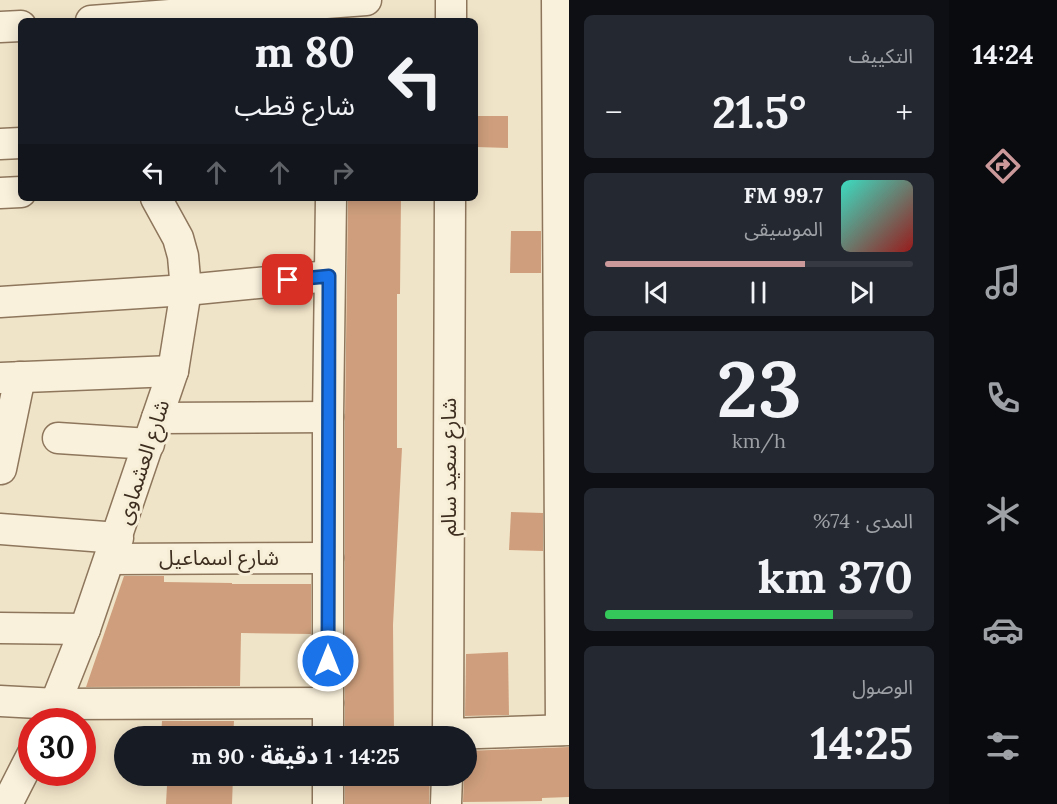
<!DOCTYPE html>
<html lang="ar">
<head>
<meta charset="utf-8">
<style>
  :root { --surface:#171b24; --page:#242831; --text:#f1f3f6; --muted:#9ea1a6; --line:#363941; --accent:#cc999b }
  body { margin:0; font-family:Lora,"Noto Sans Arabic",serif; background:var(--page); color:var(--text); direction:rtl; height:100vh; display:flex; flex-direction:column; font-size:22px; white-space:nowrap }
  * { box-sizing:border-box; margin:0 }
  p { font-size:20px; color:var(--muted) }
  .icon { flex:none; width:33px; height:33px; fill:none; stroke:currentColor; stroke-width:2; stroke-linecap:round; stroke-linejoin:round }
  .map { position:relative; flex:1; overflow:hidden; direction:ltr }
  .sheet { display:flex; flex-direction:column; gap:15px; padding:15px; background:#0d0f14; width:380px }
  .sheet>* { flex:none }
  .hud { position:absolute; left:18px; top:18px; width:460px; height:183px; border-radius:9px; box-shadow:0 3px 15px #0003; direction:rtl; background:#171b24; color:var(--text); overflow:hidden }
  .speed { position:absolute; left:18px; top:708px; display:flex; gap:12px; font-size:30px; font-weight:700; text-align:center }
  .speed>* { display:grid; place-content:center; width:78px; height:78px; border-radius:50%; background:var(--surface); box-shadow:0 3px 15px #0003; line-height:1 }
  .speed .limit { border:9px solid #d22; background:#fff; color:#111 }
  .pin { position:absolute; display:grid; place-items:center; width:51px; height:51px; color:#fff; margin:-26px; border-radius:12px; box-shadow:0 3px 9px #0006 }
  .me { position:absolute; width:66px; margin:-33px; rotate:0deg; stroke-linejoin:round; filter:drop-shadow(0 0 4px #0008) }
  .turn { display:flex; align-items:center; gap:21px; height:126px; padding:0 24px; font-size:27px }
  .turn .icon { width:78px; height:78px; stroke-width:2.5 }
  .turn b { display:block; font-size:42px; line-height:51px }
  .lanes { display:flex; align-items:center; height:57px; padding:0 24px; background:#0003; justify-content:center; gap:30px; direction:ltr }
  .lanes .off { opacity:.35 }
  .big { font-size:45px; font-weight:800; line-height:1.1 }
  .sheet .tile { flex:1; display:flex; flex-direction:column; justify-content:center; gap:9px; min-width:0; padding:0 21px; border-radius:9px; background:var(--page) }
  .sheet .dial { align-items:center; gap:0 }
  .dial b { font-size:78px; line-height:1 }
  .song { display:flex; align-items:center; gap:18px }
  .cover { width:72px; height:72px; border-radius:9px; background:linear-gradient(135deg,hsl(170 70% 55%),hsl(0 70% 35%)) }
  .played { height:6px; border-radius:3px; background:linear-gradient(90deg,var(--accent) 65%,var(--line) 65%) }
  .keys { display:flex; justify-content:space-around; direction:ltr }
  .heat { display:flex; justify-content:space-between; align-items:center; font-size:33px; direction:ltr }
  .charge { height:9px; border-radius:4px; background:linear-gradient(90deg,#34c759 74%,var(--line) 0) }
  .trip { position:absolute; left:114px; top:726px; width:363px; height:60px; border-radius:30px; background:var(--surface); box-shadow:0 3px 15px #0003; font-weight:800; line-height:60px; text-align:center; direction:rtl }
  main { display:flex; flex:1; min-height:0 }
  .tab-bar { display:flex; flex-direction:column; width:108px; justify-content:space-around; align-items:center; background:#090b0e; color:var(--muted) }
  .tab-bar .icon { width:42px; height:42px }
  .tab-bar .current { color:var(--accent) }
  .tab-bar b { font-size:27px; color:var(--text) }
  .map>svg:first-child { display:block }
</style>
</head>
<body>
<main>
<nav class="tab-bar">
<b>14:24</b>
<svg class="icon current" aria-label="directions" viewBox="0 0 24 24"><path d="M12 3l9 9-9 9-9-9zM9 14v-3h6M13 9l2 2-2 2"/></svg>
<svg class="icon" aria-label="music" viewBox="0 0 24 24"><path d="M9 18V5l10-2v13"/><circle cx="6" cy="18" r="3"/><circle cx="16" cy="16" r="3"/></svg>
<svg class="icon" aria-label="phone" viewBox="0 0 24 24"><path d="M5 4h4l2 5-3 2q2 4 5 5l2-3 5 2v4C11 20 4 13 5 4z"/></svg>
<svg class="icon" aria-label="climate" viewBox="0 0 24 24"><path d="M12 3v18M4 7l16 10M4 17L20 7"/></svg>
<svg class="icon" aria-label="car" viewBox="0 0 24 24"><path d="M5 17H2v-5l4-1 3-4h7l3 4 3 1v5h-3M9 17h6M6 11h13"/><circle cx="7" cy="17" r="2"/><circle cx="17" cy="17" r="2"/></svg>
<svg class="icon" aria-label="filters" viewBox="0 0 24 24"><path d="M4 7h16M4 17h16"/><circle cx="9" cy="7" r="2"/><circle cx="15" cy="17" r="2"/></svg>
</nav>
<section class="sheet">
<div class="tile"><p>التكييف</p>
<div class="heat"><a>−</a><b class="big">21.5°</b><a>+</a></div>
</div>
<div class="tile">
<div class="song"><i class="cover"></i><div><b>99.7 FM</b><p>الموسيقى</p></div></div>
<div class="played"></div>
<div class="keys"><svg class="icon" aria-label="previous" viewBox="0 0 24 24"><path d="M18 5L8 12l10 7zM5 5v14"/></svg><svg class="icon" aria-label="pause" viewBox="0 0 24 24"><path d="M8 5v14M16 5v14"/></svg><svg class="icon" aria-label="next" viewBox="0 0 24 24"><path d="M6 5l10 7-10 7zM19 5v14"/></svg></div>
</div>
<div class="tile dial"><b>23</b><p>km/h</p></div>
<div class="tile"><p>المدى · 74%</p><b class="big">370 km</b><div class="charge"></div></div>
<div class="tile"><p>الوصول</p><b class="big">14:25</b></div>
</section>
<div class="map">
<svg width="570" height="804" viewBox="0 0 570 804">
  <rect width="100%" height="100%" fill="#f0e4c8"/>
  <g fill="#cf9f7d">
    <polygon points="476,116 508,116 508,148 476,147"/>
    <polygon points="348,198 401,198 400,294 397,294 397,448 402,448 393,625 394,733 431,734 431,736 345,736 345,417"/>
    <polygon points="511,231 541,231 541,273 510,273"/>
    <polygon points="511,512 543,513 543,551 509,550"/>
    <polygon points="124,576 164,576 164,582 232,583 232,584 311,584 311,634 241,633 240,686 86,687"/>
    <polygon points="508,652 509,715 465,716 466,654"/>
    <polygon points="162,721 234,721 233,736 161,736"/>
    <polygon points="570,747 570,797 542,798 542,801 463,802 464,776 466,776 466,751"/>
    <polygon points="161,776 233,776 232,804 166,804 167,785 161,785"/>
    <polygon points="345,776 430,776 429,804 345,804"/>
  </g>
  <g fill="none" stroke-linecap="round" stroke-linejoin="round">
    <defs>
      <g id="minor">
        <polyline points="557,0 561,730"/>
        <polyline points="91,21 366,0"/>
        <polyline points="451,21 451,0"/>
        <polyline points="0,27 21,26"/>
        <polyline points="0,144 21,143"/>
        <polyline points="0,193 21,192"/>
        <polyline points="0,302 186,290 329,276"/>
        <polyline points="0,378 173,371"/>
        <polyline points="157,418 328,417"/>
        <polyline points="58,438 149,444"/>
        <polyline points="1,469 20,377"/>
        <polyline points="0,529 118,538"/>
        <polyline points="110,559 328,558"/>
        <polyline points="0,628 85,629"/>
        <polyline points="0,701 57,704 328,703"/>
        <polyline points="48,722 85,629 173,371 186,290 183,256 178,238 156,198"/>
        <polyline points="448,734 570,730"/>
        <polyline points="328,736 328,417 331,198"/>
        <polyline points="448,736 450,198"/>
        <polyline points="328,776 328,804"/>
        <polyline points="7,804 32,755"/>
        <polyline points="446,804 447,776"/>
      </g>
    </defs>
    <use href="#minor" stroke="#8d765c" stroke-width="33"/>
    <use href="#minor" stroke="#faf1dc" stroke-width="30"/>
  </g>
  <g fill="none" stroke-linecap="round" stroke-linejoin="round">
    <defs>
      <polyline id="route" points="288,280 329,276 328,661"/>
    </defs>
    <use href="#route" stroke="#114b97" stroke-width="15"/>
    <use href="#route" stroke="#1a73e8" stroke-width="10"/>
  </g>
  <g text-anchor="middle" stroke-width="6" stroke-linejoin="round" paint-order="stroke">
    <g font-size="21" fill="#3d2e20" stroke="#f7eed8">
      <text transform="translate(143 462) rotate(-72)" y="7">شارع العشماوى</text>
      <text transform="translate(449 467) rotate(-90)" y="7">شارع سعيد سالم</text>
      <text x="219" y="565">شارع اسماعيل</text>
    </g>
  </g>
</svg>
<div class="speed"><div class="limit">30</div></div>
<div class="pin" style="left:288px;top:280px;background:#d93025"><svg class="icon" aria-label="arrive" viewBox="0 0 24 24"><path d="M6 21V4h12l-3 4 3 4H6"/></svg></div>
<svg class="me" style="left:328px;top:661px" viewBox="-20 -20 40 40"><circle r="17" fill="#1a73e8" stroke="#fff" stroke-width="3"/><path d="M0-11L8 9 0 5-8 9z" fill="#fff"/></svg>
<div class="trip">14:25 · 1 دقيقة · 90 m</div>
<div class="hud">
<div class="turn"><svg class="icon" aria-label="left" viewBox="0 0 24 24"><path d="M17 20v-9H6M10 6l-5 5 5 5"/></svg><div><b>80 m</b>شارع قطب</div></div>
<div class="lanes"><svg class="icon" aria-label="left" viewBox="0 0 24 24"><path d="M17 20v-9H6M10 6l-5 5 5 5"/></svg><svg class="icon off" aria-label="ahead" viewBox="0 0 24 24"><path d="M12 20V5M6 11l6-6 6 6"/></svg><svg class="icon off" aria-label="ahead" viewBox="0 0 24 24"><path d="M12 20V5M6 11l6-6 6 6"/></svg><svg class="icon off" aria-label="right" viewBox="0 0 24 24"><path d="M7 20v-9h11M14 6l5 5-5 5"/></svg></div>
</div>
</div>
</main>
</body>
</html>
